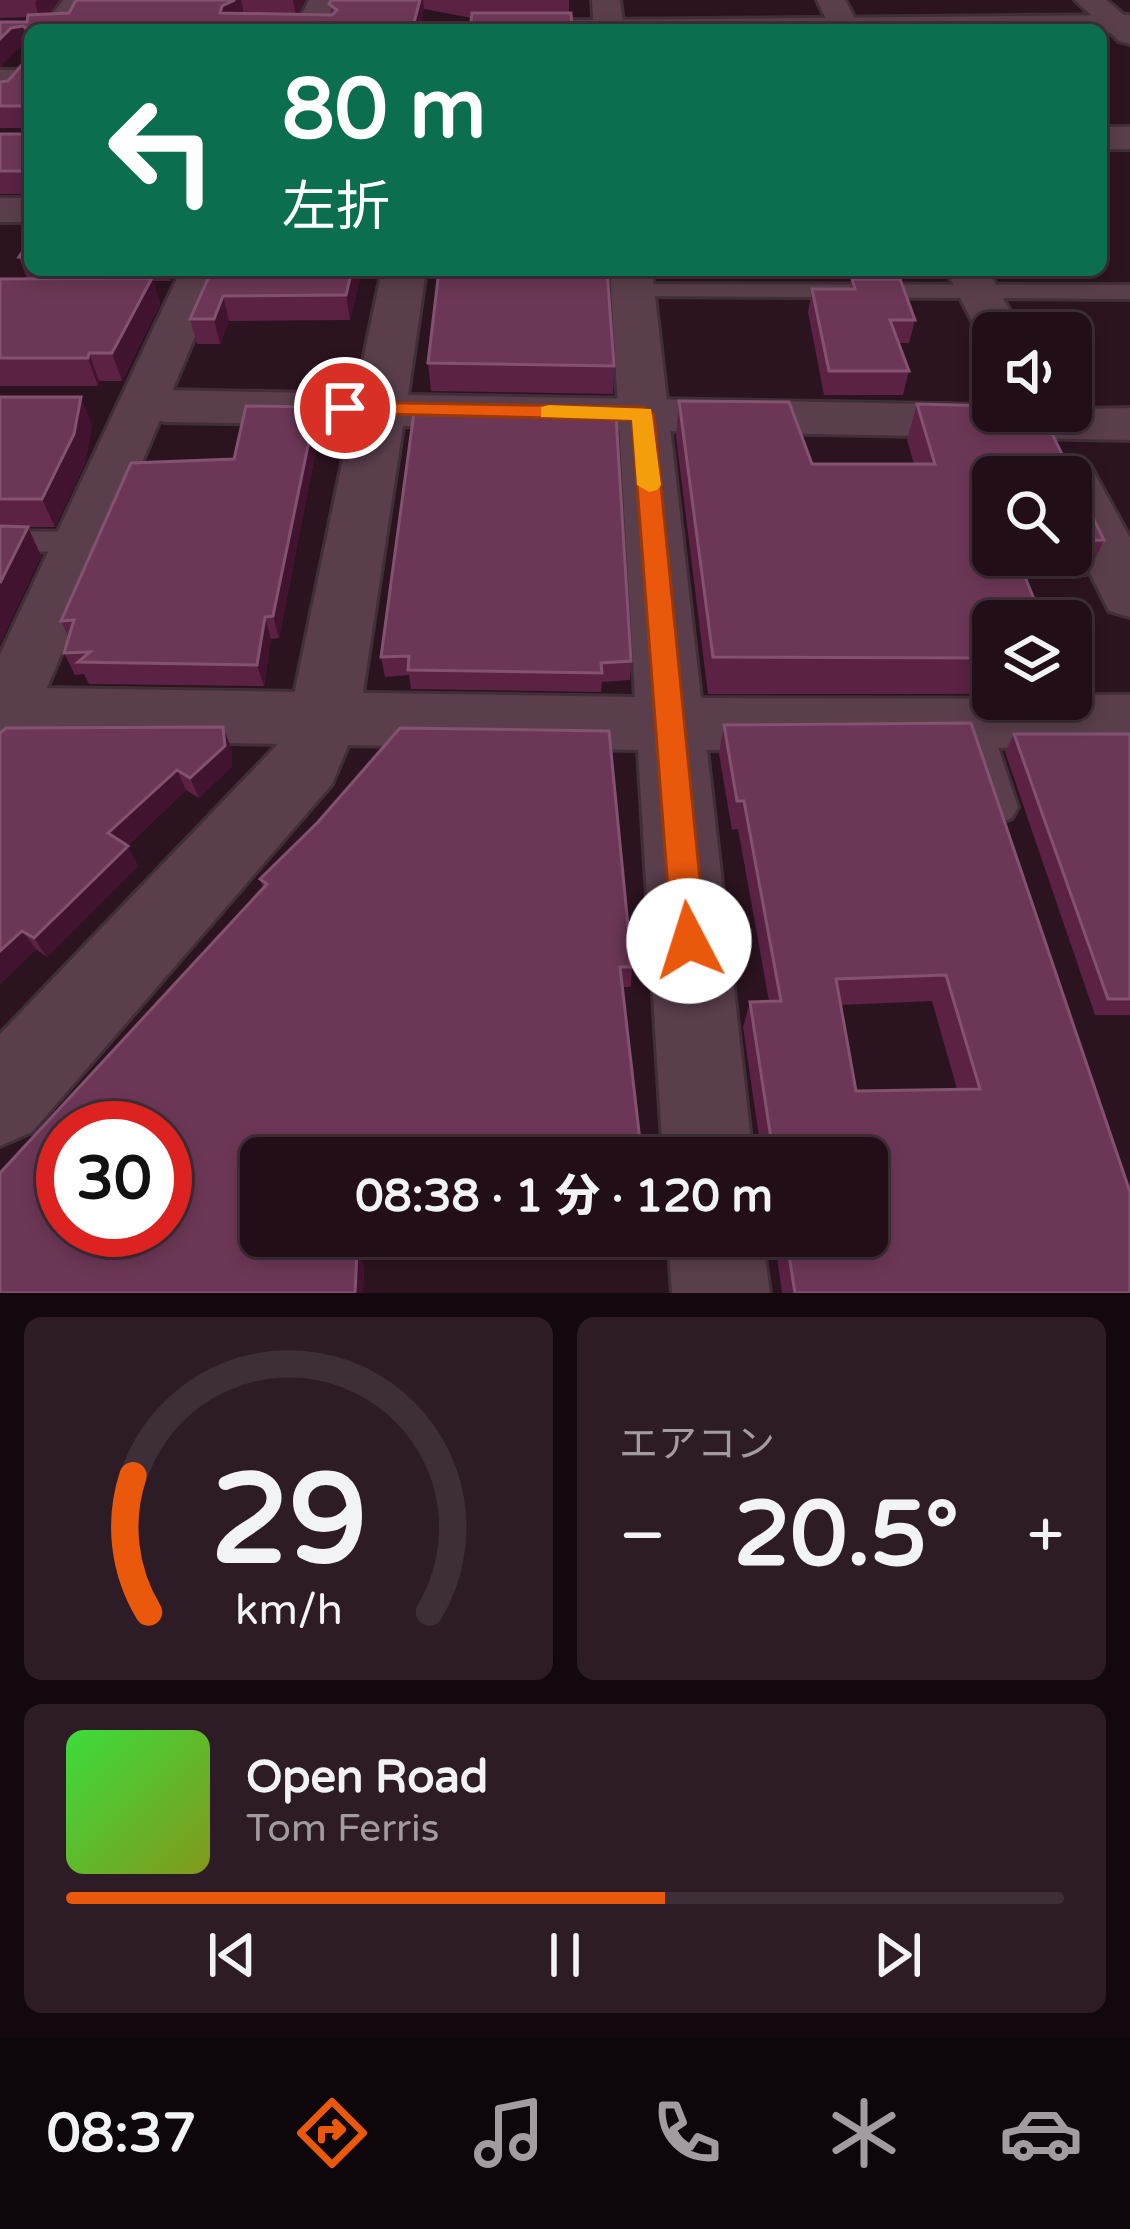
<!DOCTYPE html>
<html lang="ja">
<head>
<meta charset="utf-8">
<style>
  :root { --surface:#210e18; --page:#2d1c25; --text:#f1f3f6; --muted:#a29ca2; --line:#3e2e37; --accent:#ea580c }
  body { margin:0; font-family:"Varela Round","Noto Sans JP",sans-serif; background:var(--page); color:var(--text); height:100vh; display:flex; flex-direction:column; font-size:45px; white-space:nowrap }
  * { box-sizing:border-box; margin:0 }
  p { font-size:39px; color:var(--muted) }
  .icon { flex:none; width:66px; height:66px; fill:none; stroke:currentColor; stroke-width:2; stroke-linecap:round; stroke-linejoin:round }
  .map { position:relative; height:1293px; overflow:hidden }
  .drawer { display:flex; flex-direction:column; gap:24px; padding:24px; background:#12080d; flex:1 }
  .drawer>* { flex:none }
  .top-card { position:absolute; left:24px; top:24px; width:1083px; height:252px; border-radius:18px; box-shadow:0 6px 18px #0003,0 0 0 3px var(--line); background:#0b6e4f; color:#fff; overflow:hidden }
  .buttons { position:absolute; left:972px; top:312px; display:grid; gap:24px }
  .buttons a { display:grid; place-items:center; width:120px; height:120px; border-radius:18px; background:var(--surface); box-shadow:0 6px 18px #0003,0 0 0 3px var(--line); font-size:60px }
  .speed { position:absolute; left:36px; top:1101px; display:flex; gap:24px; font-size:60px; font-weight:700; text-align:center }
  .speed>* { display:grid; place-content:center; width:156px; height:156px; border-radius:50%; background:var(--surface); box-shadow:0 6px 18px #0003,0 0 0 3px var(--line); line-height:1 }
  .speed .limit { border:18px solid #d22; background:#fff; color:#111 }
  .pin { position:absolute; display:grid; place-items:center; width:102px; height:102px; color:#fff; margin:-51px; border:6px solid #fff; border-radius:50%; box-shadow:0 3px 12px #0007 }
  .me { position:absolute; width:132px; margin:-66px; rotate:355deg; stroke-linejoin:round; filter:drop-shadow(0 0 9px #0008) }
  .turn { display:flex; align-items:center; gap:42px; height:252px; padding:0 60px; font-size:54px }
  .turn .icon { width:156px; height:156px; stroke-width:2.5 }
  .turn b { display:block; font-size:84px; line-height:102px }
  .big { font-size:90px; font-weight:800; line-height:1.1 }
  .drawer .widget { flex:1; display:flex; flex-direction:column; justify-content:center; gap:18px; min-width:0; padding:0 42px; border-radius:18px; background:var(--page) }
  .drawer .dial { align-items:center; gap:0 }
  .dial svg { height:312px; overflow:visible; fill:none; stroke:var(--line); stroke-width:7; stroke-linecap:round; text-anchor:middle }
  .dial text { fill:var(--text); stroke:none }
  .song { display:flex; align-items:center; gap:36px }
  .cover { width:144px; height:144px; border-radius:18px; background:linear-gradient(135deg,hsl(120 70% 55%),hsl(70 70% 35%)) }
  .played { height:12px; border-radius:6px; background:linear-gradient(90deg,var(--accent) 60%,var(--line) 60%) }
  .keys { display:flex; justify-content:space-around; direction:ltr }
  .heat { display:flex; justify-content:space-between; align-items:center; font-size:66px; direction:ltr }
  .drawer .tiles { flex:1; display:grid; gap:24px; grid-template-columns:1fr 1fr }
  .widget:last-child { grid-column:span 2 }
  .trip { position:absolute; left:240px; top:1137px; width:648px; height:120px; border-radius:18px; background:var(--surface); box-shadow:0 6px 18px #0003,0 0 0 3px var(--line); font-weight:800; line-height:120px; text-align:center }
  .tab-bar { display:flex; height:192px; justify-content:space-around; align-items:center; background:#0d060a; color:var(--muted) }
  .tab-bar .icon { width:84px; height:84px }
  .tab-bar .active { color:var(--accent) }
  .tab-bar b { font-size:54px; color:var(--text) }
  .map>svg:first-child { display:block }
</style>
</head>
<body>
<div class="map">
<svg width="1130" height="1293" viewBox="0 0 1130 1293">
  <rect width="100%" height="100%" fill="#2c1320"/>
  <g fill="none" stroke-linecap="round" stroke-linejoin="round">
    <defs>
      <g id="service">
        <polygon points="632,284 1130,285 1130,299 624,296 620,291"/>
        <polygon points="0,531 81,532 96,542 81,552 0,551"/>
        <polygon points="972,709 984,713 990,723 1018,807 1012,818 999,823 986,818 980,807 954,723 960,713"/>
      </g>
      <g id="minor">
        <polygon points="63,0 91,0 71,30 41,30"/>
        <polygon points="309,0 337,0 324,30 294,30"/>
        <polygon points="592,0 620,0 624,30 594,30"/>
        <polygon points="817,0 845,0 861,30 831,30"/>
        <polygon points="1075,0 1106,0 1130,20 1130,44 1119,41"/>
        <rect x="0" y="70" width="30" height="20"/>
        <rect x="1101" y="127" width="29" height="22"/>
        <rect x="0" y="198" width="30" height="24"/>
        <polygon points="181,270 223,270 47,688 635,697 610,270 652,270 701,698 1071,699 1071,695 1130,695 1130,747 707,750 753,1158 663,1158 638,750 0,739 0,654"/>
        <polygon points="946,270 988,270 1022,333 993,333 993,345 983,343"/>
        <polygon points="1071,460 1090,465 1130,538 1130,617 1109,611 1071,535 1071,477 1044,477 1052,465"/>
        <polygon points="668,1236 762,1236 770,1293 672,1293"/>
      </g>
      <g id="tertiary">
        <polygon points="1130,15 1130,33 464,30 480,21"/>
        <polygon points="382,270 426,270 408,395 993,405 993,411 1130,408 1130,440 403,426 359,719 332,784 32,1132 0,1146 0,1034 277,745 289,719 350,425 165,422 146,417 139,406 146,395 165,390 356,394"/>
      </g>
    </defs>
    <use href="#service" stroke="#412f38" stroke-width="6"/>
    <use href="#minor" stroke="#412f38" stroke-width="6"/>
    <use href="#tertiary" stroke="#412f38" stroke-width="6"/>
    <use href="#service" fill="#5a3e4c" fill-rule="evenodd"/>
    <use href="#minor" fill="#5a3e4c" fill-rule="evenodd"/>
    <use href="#tertiary" fill="#5a3e4c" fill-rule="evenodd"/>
  </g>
  <g fill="#5b2244" fill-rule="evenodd">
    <polygon points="0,0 59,0 48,14 69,13 76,0 306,0 297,14 331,15 331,0 569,0 569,13 571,13 572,30 470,30 472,18 424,9 419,30 30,30 30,194 0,194 0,134 25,134 25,128 0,128 0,82 8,81 26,60 27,46 18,48 0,67 0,22 27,22 28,17 0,18"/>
    <polygon points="30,240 30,270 178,270 171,281 153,281 160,304 122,381 99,381 98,386 0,386 0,279 27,279 19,257"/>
    <polygon points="212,270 362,270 350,320 229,321 220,344 197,344 190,319"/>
    <polygon points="852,279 915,320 909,343 898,343 909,371 903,395 824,395 808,312 812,289 850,289"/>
    <polygon points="428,363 614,366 613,394 431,391"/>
    <polygon points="0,397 92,425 85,463 55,527 28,527 41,556 0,643"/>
    <path d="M679 401 789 402 812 464H914L907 440 917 404 993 406V411H1041L1104 540 1087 577 1026 579 1043 621H993V694H708L676 437ZM993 477H1071V555H993Z"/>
    <polygon points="414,412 631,661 630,680 602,682 601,692 411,689 409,675 385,677 381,657"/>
    <polygon points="320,429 279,638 271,639 264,686 89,684 84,674 75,675 64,653 69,638 61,621 234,459"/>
    <path d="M971 723 1130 1293H782L774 1236H867V1158H762L743 1027 750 1002 769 1001 738 829 732 830 719 754 724 725ZM932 1001 957 1089 856 1091 841 1005Z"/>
    <polygon points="0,733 231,747 232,766 199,798 186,790 127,846 138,866 47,957 36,949 0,984"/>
    <polygon points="1014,734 1130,734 1130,1015 1095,1015 1005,752"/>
    <polygon points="260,879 632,967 631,987 622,987 642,1158 261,1158 261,1236 328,1236 327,1254 357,1252 364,1266 363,1293 0,1293 263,888"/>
  </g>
  <g fill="#41132e">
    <polygon points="37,0 59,0 41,22 35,3"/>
    <polygon points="235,0 241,0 244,16 220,13 222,6"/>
    <polygon points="293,0 306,0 296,16"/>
    <polygon points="420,0 423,0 424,9 419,30 412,30"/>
    <polygon points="23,26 29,46 18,48 0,67 0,39 11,28"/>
    <polygon points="167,270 178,270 171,281"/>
    <polygon points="352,270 362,270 350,320 346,295"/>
    <polygon points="152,278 160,304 122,381 112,353"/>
    <polygon points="223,296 229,321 220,344 214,319"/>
    <polygon points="89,353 99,381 98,386 88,358"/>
    <polygon points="81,397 92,425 85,463 55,527 42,499"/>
    <polygon points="316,407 320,429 279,638 273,616"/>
    <polygon points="28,527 41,556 0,643 0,583"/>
    <polygon points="265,617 271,639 264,686 257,665"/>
    <polygon points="223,727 231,747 232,766 199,798 190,778"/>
    <polygon points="177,770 186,790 119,853 108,833"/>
    <polygon points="128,846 138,866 47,957 34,938"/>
    <polygon points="22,931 36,949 0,984 0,951"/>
    <polygon points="326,1142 333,1158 325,1158"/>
    <polygon points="319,1236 328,1236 326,1269 317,1254"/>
    <polygon points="357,1252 364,1266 363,1293 355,1293"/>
  </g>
  <g fill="#6c3756" stroke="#82526e" stroke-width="3" fill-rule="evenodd">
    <polygon points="76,0 235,0 222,6 220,13 332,15 337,10 329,4 331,0 420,0 412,30 30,30 30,175 26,175 22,171 0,171 0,134 25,134 26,106 0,106 0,82 8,81 26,60 28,30 23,26 11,28 0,39 0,22 27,22 28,15 69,13"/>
    <polygon points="472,13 571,13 572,30 470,30"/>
    <polygon points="30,240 30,257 19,257"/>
    <polygon points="212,270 352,270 346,295 223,296 214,319 190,319"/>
    <polygon points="439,270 607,270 614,366 428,363"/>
    <polygon points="152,278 112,353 89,353 88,358 0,358 0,279"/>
    <polygon points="852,279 900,279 915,320 890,320 909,371 829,371 812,289 855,289"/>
    <polygon points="0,397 81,397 74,434 42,499 0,499"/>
    <polygon points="679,401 789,402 812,464 935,464 917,404 993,406 993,411 1041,411 1104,540 1071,541 1071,477 993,477 993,555 1016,555 1043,621 993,621 993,658 713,657"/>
    <polygon points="246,406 316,407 273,616 265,617 257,665 78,662 90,652 64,653 74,620 61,621 131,463 234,459"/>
    <polygon points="414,412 616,416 631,661 601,663 602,673 408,670 409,656 381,657"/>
    <polygon points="0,526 28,527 0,583"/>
    <path d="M971 723 1130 1192V1293H795L786 1236H867V1158H774L750 1002 781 1001 744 801H737L724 725ZM946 975 980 1089 856 1091 836 979Z"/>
    <polygon points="223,727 225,746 190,778 177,770 108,833 128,846 34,938 22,931 0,951 0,733 6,728"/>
    <path d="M400 728 609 731 632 967H620L642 1158H516V1141L326 1142 325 1158H261V1236H319L317 1254 357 1252 355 1293H0V1173L267 884 260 879 318 822ZM63 1128H165V1230H63Z"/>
    <polygon points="1014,734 1130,734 1130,999 1108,999"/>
  </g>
  <polygon fill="#ea580c" stroke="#983908" stroke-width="3" points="345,402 643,407 654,414 706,941 701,952 689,956 677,952 672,941 632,420 337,413 334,408"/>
  <polygon fill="#f59e0b" points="549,405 651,409 661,485 657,490 649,492 637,485 632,420 541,417 541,407"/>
</svg>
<div class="buttons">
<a><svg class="icon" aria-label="sound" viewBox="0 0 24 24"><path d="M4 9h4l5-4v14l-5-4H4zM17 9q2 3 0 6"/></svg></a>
<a><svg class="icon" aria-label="search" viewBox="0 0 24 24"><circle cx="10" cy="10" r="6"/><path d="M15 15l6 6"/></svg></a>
<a><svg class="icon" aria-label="layers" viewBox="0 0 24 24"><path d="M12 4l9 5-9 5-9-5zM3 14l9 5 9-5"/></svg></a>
</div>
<div class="speed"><div class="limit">30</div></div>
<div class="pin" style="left:345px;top:408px;background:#d93025"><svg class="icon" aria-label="arrive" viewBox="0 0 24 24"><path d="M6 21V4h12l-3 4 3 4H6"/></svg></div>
<svg class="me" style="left:689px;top:941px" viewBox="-20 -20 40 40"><circle r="19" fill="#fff"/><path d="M0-13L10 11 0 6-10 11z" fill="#ea580c"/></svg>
<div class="trip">08:38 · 1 分 · 120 m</div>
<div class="top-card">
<div class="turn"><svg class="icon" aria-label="left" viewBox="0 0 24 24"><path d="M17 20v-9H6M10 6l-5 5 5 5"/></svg><div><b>80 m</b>左折</div></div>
</div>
</div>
<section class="drawer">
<div class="tiles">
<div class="widget dial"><svg viewBox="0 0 100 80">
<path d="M14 69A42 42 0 1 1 86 69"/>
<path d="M14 69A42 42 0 0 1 10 34" stroke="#ea580c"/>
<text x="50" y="56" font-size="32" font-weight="700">29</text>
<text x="50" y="72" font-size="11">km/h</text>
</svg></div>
<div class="widget"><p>エアコン</p>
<div class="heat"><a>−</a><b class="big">20.5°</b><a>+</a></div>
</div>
<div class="widget">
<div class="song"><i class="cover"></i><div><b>Open Road</b><p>Tom Ferris</p></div></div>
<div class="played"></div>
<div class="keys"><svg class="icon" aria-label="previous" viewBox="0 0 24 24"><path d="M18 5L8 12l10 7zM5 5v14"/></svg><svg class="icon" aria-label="pause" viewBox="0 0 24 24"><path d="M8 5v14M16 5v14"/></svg><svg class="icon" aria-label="next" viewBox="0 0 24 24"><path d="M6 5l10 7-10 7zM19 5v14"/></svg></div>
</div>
</div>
</section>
<nav class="tab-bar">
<b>08:37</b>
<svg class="icon active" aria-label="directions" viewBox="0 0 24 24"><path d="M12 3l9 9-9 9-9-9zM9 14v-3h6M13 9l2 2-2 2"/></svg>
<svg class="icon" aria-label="music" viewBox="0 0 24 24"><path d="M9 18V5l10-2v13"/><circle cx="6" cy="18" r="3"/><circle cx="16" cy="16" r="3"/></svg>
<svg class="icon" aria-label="phone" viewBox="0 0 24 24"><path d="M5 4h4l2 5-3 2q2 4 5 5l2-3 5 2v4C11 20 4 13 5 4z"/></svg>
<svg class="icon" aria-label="climate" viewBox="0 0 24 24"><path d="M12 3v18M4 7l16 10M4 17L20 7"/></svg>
<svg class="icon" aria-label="car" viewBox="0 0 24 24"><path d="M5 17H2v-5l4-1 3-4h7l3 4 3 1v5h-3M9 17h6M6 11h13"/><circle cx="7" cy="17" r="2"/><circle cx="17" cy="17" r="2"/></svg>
</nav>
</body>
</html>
